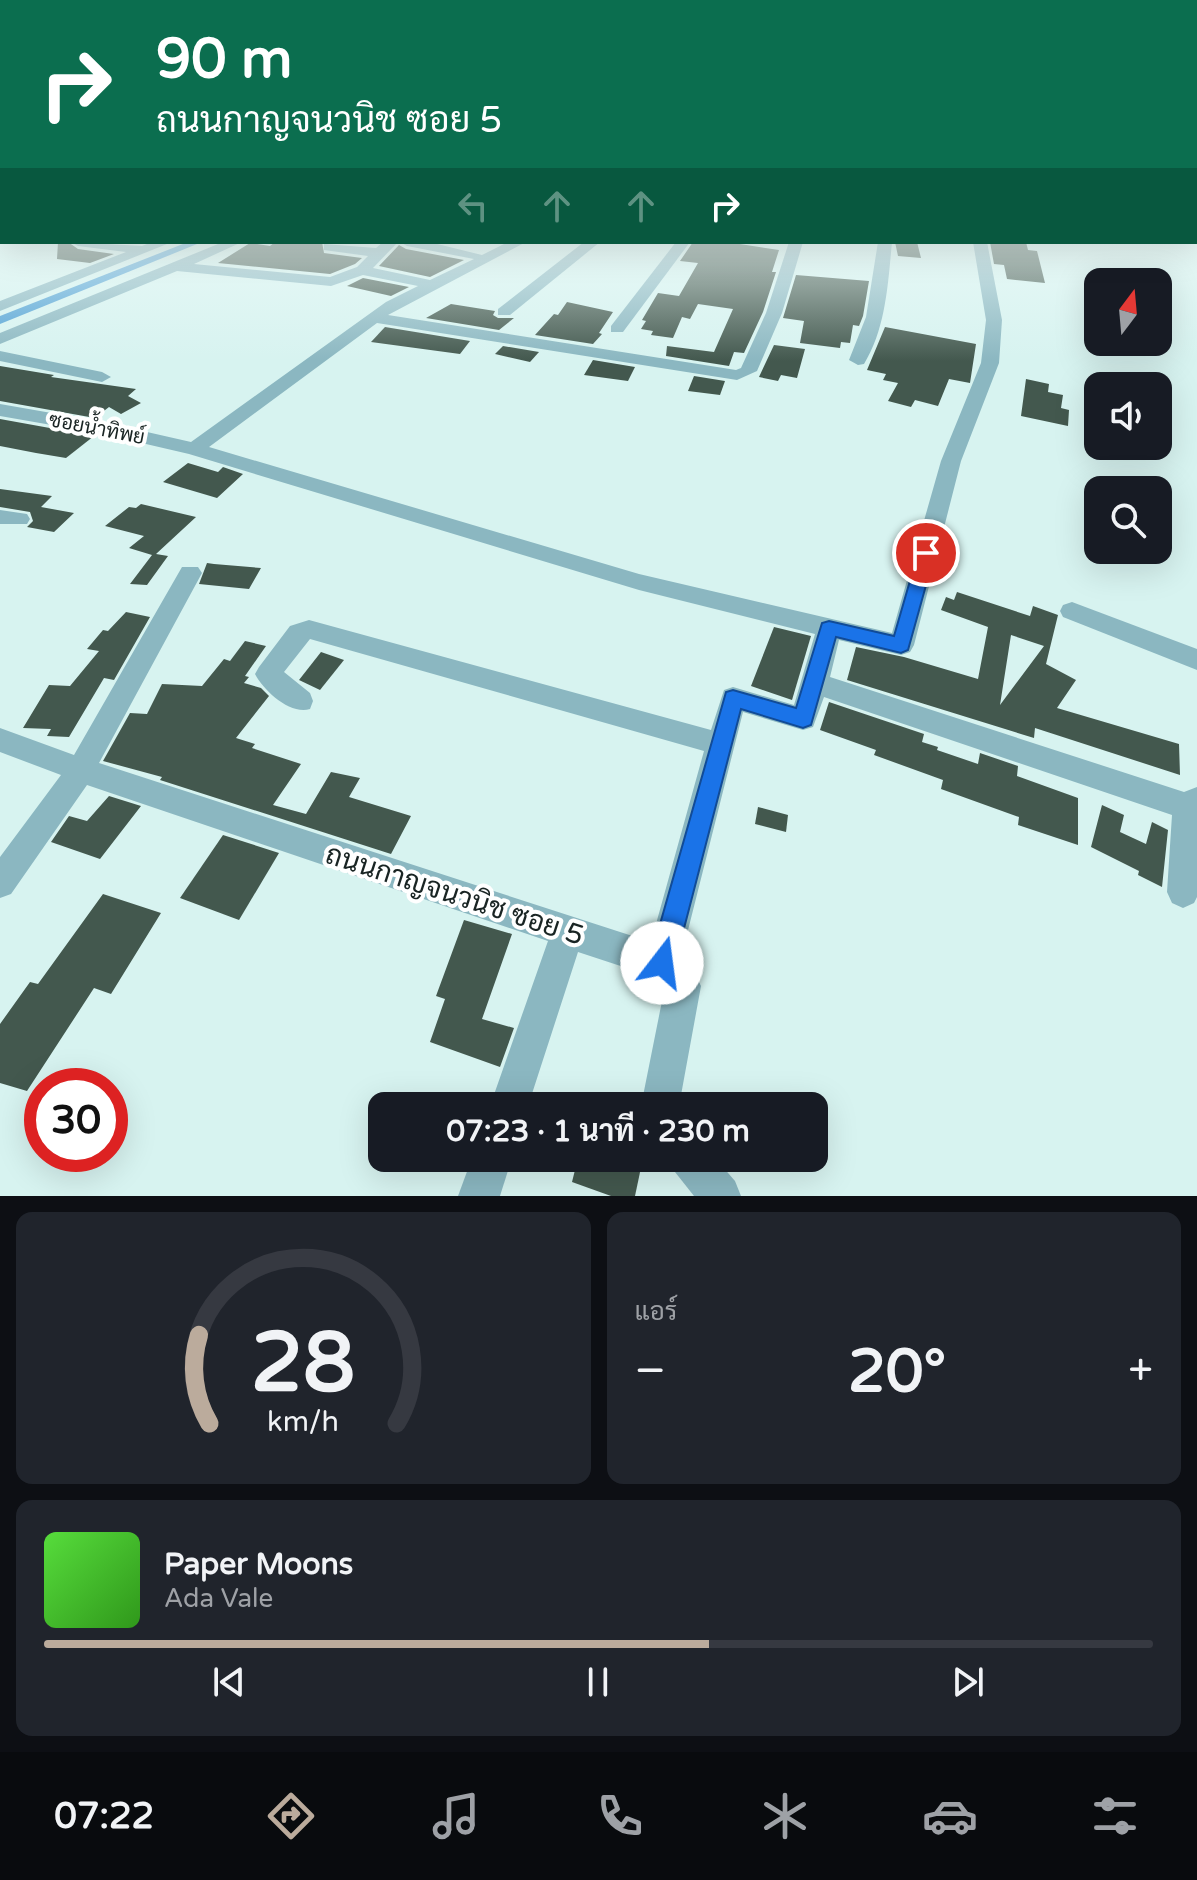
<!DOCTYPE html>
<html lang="th">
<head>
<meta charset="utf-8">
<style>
  :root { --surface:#171b24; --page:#20242c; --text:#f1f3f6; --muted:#9ea1a6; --line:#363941; --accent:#bbab9c }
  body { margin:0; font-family:"Varela Round",Sarabun,sans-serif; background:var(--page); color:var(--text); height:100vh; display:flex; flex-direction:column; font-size:30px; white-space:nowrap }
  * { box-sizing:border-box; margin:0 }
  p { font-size:26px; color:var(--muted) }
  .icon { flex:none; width:44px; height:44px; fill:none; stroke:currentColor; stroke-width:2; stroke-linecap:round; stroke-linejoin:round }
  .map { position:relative; height:1196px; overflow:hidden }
  .details { display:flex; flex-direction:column; gap:16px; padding:16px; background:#0d0f14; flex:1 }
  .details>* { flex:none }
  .top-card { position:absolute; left:0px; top:0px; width:1198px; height:244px; box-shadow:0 8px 32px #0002; background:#0b6e4f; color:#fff; overflow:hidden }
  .needle { width:52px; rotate:16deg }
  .tools { position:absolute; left:1084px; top:268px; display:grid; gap:16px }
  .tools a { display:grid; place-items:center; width:88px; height:88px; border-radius:16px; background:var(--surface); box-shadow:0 8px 32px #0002; font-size:40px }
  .speed { position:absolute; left:24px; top:1068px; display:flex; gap:16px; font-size:40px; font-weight:700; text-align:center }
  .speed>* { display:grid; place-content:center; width:104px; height:104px; border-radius:50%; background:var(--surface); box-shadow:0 8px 32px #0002; line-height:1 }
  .speed .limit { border:12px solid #d22; background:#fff; color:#111 }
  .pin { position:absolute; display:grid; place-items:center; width:68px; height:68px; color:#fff; margin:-34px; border:4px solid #fff; border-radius:50%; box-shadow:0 2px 8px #0007 }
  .me { position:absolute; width:88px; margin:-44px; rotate:15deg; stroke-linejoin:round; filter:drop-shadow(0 0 6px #0008) }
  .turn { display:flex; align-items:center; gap:28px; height:168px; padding:0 24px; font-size:36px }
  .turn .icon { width:104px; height:104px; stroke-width:2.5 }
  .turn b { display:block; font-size:56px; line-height:68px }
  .lanes { display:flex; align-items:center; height:76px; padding:0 24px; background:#0003; justify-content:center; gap:40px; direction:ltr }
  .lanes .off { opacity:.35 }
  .big { font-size:60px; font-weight:700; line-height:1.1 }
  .details .tile { flex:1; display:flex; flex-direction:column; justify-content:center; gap:12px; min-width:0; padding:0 28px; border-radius:16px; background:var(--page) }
  .details .dial { align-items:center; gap:0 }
  .dial svg { height:208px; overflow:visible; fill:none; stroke:var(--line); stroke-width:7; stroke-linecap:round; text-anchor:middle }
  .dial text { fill:var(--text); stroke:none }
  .song { display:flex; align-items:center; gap:24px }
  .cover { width:96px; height:96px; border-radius:12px; background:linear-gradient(135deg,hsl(110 70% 55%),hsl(110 70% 35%)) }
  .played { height:8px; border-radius:4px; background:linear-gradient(90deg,var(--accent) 60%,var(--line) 60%) }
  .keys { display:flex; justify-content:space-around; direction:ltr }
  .heat { display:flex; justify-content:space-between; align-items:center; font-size:44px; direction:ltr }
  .details .tiles { flex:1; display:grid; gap:16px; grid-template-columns:1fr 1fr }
  .tile:last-child { grid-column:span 2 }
  .trip { position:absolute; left:368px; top:1092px; width:460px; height:80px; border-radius:16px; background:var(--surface); box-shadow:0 8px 32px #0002; font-weight:700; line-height:80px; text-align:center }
  .dock { display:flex; height:128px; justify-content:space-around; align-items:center; background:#090b0e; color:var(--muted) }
  .dock .icon { width:56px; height:56px }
  .dock .active { color:var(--accent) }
  .dock b { font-size:36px; color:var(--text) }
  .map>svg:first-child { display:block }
</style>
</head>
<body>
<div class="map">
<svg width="1197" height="1196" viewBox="0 0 1197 1196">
  <rect width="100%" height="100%" fill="#d7f3f0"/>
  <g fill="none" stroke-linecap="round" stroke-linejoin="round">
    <polygon fill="#51a1d4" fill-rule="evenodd" points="188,242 202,242 0,324 0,316"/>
  </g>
  <g fill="#43584e" fill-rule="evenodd">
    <polygon points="58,242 68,242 78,249 114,254 90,263 57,259"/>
    <polygon points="275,242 322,242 324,253 362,258 355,264 330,274 218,263 250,243 270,246"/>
    <polygon points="693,242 727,242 779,250 772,272 776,272 763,312 744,353 734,352 729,366 666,356 667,346 714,352 733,309 698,304 690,319 682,317 673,338 651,335 653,331 641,329 646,321 642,320 658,293 679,296 698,263 680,261"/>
    <polygon points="895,242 917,242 921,258 898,256"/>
    <polygon points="990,242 1026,242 1028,250 1037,251 1045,283 1007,279 1004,265 994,264"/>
    <polygon points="399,245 406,249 464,260 430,277 379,266"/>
    <polygon points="796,275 869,281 863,316 859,326 853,325 850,343 841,342 840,348 800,343 804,321 783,318"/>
    <polygon points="363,278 409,287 391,296 347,286"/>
    <polygon points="567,302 613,312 599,333 602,334 593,344 535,335 554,314 558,315"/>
    <polygon points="451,304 495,311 493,315 498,318 514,318 499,330 426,318"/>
    <polygon points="385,327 470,341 460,354 371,342"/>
    <polygon points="885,327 976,344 970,383 949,379 938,406 915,400 911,407 888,401 898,383 883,380 886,374 867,370"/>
    <polygon points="774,345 805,349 797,378 781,375 778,381 759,377"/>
    <polygon points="503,346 539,352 530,362 495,354"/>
    <polygon points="593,360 635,367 628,381 584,375"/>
    <polygon points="0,366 54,375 51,377 136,389 128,396 141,403 121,414 109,407 95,418 0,401"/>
    <polygon points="694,376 725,381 720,395 688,391"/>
    <polygon points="1026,379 1049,384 1048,392 1063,395 1061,408 1069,410 1068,426 1021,416"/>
    <polygon points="0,419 94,436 66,458 36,453 0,446"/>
    <polygon points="188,463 218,472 223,467 243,474 217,498 163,482"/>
    <polygon points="0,489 52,496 41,507 74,513 54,532 27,527 33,521 30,512 0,507"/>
    <polygon points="141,504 196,517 156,554 168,556 147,585 130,584 152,555 129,548 144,536 105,526 129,507 136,508"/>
    <polygon points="207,563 214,564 261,568 249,589 199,584"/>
    <path d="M957 592 1030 616 1033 606 1058 615 1046 664 1076 680 1057 708 1179 744 1180 775 1035 728 1034 738 847 680 856 647 904 657 978 679 988 627 941 610 946 597 954 600ZM1011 635 1044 646 1000 705Z"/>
    <polygon points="126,612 150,617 114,680 104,678 69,737 47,736 51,729 23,728 49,685 70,686 99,651 87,649 103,630 108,631"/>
    <polygon points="774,627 811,636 792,700 751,686"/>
    <polygon points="245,641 266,646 245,676 249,677 244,683 261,688 269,696 236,738 255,744 252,748 301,764 273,805 306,814 331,772 360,778 349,797 411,816 391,854 160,780 162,777 103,761 130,713 147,714 162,684 202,686 224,659 230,661"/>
    <polygon points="321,652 344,660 320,690 299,680"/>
    <polygon points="829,702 924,734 922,742 938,747 937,750 978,764 980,753 1018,766 1017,776 1078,798 1078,845 1018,825 1019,817 941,789 943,780 874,755 876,750 820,730"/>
    <polygon points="109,796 141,806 100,859 51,842 69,816 87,821"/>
    <polygon points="1102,805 1124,815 1120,832 1146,844 1152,822 1168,830 1162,887 1138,875 1139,871 1091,847"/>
    <polygon points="758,807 788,815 786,832 755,824"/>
    <polygon points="223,835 279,853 239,920 180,898"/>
    <polygon points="103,894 161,913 111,994 94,988 27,1091 0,1083 0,1024 30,982 38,984"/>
    <polygon points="464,920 512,934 482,1019 514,1028 500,1067 430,1042 445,999 436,996"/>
    <polygon points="578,1158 643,1158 635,1196 611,1196 572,1182"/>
  </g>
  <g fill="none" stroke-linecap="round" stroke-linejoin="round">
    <g fill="#8bb7c1" fill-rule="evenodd">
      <rect x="0" y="194" width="2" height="5"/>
      <rect x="1196" y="221" width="1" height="8"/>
      <rect x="0" y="228" width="2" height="8"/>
      <polygon points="71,242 142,246 152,242 172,242 0,311 0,301 126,252 78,246"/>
      <path d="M223 242H242L194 264 330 277 357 267 368 256 324 250V244L376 248 383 242H398L373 268 430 280 474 259 407 246 400 242H429L482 255 508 242H526L388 315 736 370 741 368 766 313 789 242H803L782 313 757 371 737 380 377 323 209 447 639 574 892 633 941 461 981 363 986 320 973 242H987L1002 320 999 363 961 461 914 645 910 652 901 655 839 640 830 677 1184 792 1197 787V897L1194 903 1183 908 1172 903 1167 892 1172 815 824 697 813 727 803 730 743 712 681 958 695 974 701 986 679 1106H641L664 991 651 976 578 952 528 1106H490L548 941 87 785 11 894 0 898V857L61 775 0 752V728L74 755 182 567H198L202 573 99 763 651 942 704 751 310 639 284 672 310 693 313 701 310 709C290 715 264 691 255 674L259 667 290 626 309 620 711 730 724 690 733 687 794 705 815 634 639 590 189 454 103 434 0 416V404L103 422 191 442 386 302 418 286 363 275 331 286 177 271 0 344V333Z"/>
      <polygon points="584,242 600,242 510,315 498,315 498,309"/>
      <polygon points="676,242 690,242 623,332 611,332 611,326"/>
      <path d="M878 242H892C888 283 886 328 864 364L858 365 849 360 866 317Z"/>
      <polygon points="0,351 102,372 111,377 102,382 0,361"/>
      <polygon points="0,510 27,514 30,519 27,524 0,524"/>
      <polygon points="1072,602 1197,649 1197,670 1063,617 1060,611 1063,605"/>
      <polygon points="472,1158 512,1158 500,1196 458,1196"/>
      <polygon points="669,1158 715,1158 735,1181 741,1196 694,1196 675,1172"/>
    </g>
  </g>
  <linearGradient id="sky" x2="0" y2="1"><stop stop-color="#6bace0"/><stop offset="0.54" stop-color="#edfaf8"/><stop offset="1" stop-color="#edfaf8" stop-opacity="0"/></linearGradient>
  <rect width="1197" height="361" fill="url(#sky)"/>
  <polygon fill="#1a73e8" stroke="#114b97" stroke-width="2" points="926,547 935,553 908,650 901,653 836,637 811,725 803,728 741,709 675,963 671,973 662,976 653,973 649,963 726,692 733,690 796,708 822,623 829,621 894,636 918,553"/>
  <g text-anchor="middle" stroke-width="8" stroke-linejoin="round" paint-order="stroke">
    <g font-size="20" fill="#192423" stroke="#fff">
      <text transform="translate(97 428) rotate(11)" y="7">ซอยน้ำทิพย์</text>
    </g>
    <g font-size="28" fill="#192423" stroke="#fff">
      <text transform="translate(455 894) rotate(18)" y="10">ถนนกาญจนวนิช ซอย 5</text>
    </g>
  </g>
</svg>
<div class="tools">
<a><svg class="needle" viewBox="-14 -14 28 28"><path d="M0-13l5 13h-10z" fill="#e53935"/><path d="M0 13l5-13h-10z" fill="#9ea1a6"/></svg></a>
<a><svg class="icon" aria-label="sound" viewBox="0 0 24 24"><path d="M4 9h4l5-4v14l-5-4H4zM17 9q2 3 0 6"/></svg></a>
<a><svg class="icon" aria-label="search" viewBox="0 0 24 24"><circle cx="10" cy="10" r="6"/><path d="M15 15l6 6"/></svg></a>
</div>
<div class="speed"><div class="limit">30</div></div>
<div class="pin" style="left:926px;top:553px;background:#d93025"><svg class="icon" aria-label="arrive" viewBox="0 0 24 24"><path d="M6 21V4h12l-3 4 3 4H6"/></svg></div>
<svg class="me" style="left:662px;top:963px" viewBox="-20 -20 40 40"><circle r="19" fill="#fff"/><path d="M0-13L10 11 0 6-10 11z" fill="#1a73e8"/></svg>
<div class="trip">07:23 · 1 นาที · 230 m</div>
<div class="top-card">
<div class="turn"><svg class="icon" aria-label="right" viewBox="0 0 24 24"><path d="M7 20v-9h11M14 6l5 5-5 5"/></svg><div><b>90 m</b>ถนนกาญจนวนิช ซอย 5</div></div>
<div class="lanes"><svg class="icon off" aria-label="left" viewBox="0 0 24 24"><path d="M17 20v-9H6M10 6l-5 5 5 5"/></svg><svg class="icon off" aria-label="ahead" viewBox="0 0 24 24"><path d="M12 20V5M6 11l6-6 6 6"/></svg><svg class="icon off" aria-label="ahead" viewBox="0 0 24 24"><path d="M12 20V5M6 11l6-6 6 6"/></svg><svg class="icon" aria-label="right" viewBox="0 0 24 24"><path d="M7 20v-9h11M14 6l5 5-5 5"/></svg></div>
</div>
</div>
<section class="details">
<div class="tiles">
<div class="tile dial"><svg viewBox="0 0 100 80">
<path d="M14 69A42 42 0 1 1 86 69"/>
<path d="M14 69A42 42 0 0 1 10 35" stroke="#bbab9c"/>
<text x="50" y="56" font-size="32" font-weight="700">28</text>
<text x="50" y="72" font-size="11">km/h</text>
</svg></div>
<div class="tile"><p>แอร์</p>
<div class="heat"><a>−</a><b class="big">20°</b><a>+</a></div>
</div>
<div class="tile">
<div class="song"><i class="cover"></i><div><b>Paper Moons</b><p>Ada Vale</p></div></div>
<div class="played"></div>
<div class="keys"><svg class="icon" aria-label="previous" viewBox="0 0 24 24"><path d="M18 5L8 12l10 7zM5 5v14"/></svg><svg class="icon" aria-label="pause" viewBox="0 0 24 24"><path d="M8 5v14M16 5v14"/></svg><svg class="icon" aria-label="next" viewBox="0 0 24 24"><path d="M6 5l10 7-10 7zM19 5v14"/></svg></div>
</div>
</div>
</section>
<nav class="dock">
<b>07:22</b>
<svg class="icon active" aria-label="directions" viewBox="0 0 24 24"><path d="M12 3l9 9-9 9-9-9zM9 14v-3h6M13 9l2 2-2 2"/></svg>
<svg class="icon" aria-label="music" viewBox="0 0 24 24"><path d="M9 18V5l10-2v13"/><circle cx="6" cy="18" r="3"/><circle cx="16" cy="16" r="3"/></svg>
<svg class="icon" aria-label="phone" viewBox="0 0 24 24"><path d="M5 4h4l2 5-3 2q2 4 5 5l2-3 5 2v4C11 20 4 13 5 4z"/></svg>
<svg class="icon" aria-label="climate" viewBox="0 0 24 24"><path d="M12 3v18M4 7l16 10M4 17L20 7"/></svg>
<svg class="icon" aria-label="car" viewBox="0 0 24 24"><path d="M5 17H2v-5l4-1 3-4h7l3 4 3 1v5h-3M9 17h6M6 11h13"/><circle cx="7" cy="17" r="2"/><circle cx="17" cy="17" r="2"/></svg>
<svg class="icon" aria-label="filters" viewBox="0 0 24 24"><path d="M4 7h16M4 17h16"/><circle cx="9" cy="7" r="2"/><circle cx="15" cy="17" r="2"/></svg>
</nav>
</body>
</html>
